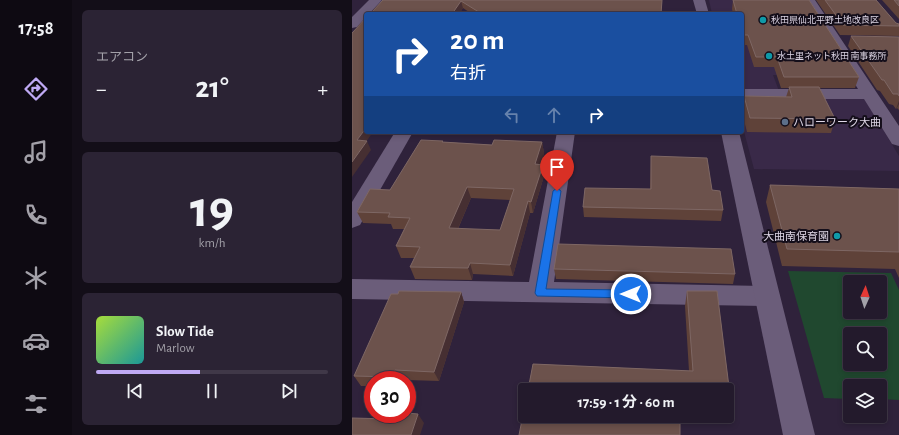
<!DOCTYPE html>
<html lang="ja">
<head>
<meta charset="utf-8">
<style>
  :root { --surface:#231a2c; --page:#2b2334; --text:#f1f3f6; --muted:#a3a1a9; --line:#403848; --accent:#bfa9f4 }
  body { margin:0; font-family:"Alegreya Sans","Noto Sans JP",sans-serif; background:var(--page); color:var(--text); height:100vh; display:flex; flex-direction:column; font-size:15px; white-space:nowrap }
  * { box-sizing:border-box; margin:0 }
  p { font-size:13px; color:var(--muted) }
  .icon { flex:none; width:22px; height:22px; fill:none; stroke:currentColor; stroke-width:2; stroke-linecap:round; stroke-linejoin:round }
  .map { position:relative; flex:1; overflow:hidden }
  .side { display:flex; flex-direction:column; gap:10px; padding:10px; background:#130e18; width:280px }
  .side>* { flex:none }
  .top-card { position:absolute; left:12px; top:12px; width:380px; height:122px; border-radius:4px; box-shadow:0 2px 6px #0003,0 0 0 1px var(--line); background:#1a4fa0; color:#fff; overflow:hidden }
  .needle { width:26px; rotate:3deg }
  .buttons { position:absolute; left:491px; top:275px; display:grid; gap:8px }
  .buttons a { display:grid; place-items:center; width:44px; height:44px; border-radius:4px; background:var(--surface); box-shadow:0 2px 6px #0003,0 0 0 1px var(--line); font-size:20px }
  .speed { position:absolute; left:12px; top:371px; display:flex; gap:8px; font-size:20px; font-weight:700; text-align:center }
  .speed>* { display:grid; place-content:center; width:52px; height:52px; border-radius:50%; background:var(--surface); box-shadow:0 2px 6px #0003,0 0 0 1px var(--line); line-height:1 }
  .speed .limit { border:6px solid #d22; background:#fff; color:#111 }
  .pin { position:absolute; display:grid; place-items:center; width:34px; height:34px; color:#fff; margin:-41px -17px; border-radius:50% 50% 50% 0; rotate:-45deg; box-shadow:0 0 4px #0007 }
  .pin .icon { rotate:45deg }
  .me { position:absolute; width:44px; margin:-22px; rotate:270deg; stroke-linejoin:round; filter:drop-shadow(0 0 3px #0008) }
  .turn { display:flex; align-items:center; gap:14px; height:84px; padding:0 20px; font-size:18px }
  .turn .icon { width:52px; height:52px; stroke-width:2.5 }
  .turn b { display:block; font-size:28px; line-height:34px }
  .lanes { display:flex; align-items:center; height:38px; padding:0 20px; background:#0003; justify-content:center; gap:20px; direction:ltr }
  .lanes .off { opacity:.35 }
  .big { font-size:30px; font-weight:700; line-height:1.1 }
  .side .card { flex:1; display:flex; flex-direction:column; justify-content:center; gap:6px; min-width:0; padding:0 14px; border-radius:6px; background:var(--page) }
  .side .dial { align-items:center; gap:0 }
  .dial b { font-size:52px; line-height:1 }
  .song { display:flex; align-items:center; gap:12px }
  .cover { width:48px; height:48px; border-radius:6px; background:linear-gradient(135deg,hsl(80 70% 55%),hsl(180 70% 35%)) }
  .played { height:4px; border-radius:2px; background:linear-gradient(90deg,var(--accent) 45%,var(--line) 45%) }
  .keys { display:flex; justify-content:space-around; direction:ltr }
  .heat { display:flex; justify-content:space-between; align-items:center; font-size:22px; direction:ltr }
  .trip { position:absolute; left:166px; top:383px; width:216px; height:40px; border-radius:4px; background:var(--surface); box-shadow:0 2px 6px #0003,0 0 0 1px var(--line); font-weight:700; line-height:40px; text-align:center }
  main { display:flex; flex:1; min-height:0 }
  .dock { display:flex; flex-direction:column; width:72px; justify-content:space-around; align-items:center; background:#0e0a12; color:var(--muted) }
  .dock .icon { width:28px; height:28px }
  .dock .active { color:var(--accent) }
  .dock b { font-size:18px; color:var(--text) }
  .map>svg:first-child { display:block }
</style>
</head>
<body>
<main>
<nav class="dock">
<b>17:58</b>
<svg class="icon active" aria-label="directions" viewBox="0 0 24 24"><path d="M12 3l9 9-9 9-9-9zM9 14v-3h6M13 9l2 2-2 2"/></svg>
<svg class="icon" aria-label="music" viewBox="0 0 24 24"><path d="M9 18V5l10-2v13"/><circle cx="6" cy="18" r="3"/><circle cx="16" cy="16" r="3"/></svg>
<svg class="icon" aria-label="phone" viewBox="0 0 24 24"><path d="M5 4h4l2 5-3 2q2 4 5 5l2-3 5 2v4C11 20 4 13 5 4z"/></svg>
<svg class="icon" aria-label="climate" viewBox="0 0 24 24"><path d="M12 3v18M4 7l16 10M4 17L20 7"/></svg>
<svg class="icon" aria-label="car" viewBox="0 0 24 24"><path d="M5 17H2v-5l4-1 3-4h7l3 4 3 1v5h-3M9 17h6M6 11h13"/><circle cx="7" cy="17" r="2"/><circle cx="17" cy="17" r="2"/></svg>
<svg class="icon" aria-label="filters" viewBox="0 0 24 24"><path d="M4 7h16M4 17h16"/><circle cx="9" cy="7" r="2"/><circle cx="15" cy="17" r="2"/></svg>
</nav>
<section class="side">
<div class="card"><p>エアコン</p>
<div class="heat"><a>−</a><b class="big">21°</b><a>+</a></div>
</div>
<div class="card dial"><b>19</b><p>km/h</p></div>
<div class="card">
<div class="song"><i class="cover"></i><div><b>Slow Tide</b><p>Marlow</p></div></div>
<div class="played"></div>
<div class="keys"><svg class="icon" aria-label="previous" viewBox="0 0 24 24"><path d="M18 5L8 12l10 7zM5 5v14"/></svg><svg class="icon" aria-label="pause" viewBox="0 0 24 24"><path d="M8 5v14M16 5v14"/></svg><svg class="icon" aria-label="next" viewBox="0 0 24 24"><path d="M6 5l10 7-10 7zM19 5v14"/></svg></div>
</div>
</section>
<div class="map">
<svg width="547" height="435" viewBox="0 0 547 435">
  <rect width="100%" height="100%" fill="#2f223b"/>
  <g fill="#392948">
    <polygon points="357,0 451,0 447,76 421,75 427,91 390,90 390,14 360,14"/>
    <polygon points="390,96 512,98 547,156 547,171 402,169 390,124"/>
  </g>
  <path fill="#20482f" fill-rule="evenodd" d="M436 271 539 273 547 290V400L528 399V386H498V399L472 398ZM498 282H528V312H498ZM498 334H528V364H498Z"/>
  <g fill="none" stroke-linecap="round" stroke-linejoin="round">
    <g fill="#6b5d7a" fill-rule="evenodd">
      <polygon points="17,0 30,0 17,14 14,14 14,17 5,27 0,28 0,17"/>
      <polygon points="451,0 463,0 547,126 547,146 540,144 512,99 390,99 390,89 506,89"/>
      <polygon points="43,132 61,132 8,225 0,228 0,202"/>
      <polygon points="205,132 223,132 202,282 415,286 424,289 428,296 424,303 415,306 0,299 0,279 177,282"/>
    </g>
    <g fill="#6b5d7a" fill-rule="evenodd">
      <polygon points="341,0 353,0 357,14 345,14"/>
      <polygon points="369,132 387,132 463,435 431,435"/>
    </g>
  </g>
  <g fill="#5f4239" fill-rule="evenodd">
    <polygon points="31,0 310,0 309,14 120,14 111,8 107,14 18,14"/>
    <polygon points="381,0 457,0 507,77 503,88 467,88 483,119 479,133 395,132 390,112 390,106 392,96 434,97 437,88 429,88 422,67 402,67 395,45 390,45 390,14 381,14 380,9"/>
    <polygon points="464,0 524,0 544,23 547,24 547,36 488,35"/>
    <polygon points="530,0 547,0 547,19"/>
    <polygon points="499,36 547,37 547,110 545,108 544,109 541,105 537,104 528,91 525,90 496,46"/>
    <path d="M91 141V142L140 145 190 142 192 153 189 165 192 176 181 213H178L161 276 121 274 120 280 63 279 58 267 62 258H49L44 246 52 229H41L39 224 11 223 5 212 38 190ZM119 198 158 200 148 230 106 229Z"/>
    <polygon points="299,156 360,190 371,210 369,221 232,217 231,207 298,189"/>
    <polygon points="418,185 547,189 547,278 543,269 430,266 414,202"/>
    <polygon points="202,269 383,274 381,284 204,279"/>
    <polygon points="335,291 365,291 380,411 376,424 328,422 328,435 167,435 173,405 173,416 375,416 375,390 176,390 181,364 337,371 333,306"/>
    <polygon points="109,292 112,302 87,381 55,380 21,380 21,386 9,386 2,376 46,294"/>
  </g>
  <g fill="#462f32">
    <polygon points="109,1 111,8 107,14 100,14"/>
    <polygon points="547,101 547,104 545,108 544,109"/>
    <polygon points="14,128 14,132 21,132 9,149 5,140"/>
    <polygon points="15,141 19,150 0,177 0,162"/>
    <polygon points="190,142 192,153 185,176 183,164"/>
    <polygon points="191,165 192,176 181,213 179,202"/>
    <polygon points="115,187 119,198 101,240 97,228"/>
    <polygon points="176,201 178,213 161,276 158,265"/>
    <polygon points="118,263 121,274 120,280 116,268"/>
    <polygon points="109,292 112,302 87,381 82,372"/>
    <polygon points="43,370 49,380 43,380 41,377"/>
    <polygon points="66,414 72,423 68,435 59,435"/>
  </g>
  <g fill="#6c524c" stroke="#7e6764" fill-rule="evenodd">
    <polygon points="31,0 310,0 309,14 130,14 109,1 100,14 18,14"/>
    <polygon points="381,0 457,0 507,77 432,77 425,57 404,57 396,35 391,35 390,32 390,14 385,14"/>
    <polygon points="473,0 524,0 544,23 547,24 547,26 491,25"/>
    <polygon points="542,0 547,0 547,6"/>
    <polygon points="14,18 14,128 5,140 15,141 0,162 0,33"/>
    <polygon points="499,36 547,37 547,96 546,94 541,94 532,80 530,80"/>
    <polygon points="437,87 467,87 483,119 398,118 392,96 440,97"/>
    <path d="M69 140 91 141 90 142 140 145 142 140 190 142 183 164 191 165 179 202 176 201 158 265 118 263 116 268 58 267 68 247 44 246 58 218 36 217 38 213 5 212 18 189 38 190ZM115 187 162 189 148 230 97 228Z"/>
    <polygon points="299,156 355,158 360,190 368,191 371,210 231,207 233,188 299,189"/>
    <polygon points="418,185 547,189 547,252 435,249"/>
    <polygon points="206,244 379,249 383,274 202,269"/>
    <polygon points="47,291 109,292 82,372 43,370 41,377 2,376 39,294 46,294"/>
    <polygon points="335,291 365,291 380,411 375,410 375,390 176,390 181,364 341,371"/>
    <polygon points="173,405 173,416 328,416 328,435 167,435"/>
    <polygon points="55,413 66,414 59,435 0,435 0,418 38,419 40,414 55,414"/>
  </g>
  <polygon fill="#1a73e8" stroke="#114b97" points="205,188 209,191 194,289 279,290 283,291 284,294 283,297 279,298 185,296 183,293 201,191"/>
  <g fill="#0f9aa8" stroke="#140e1a" stroke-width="1.5">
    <circle cx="411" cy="20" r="4"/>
    <circle cx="417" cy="56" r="4"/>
    <circle cx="485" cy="236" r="4"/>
  </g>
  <circle fill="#5c6f8a" stroke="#140e1a" stroke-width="1.5" cx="433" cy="122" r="4"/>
  <g text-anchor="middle" stroke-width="4" stroke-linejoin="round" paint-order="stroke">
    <g font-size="9" fill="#ded6e6" stroke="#140e1a" text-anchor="start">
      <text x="419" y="23">秋田県仙北平野土地改良区</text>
      <text x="425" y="59">水土里ネット秋田 南事務所</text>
    </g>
    <g font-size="11" fill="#ded6e6" stroke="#140e1a" text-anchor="start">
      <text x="441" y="126">ハローワーク大曲</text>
      <text x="477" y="240" text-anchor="end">大曲南保育園</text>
    </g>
  </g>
</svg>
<div class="buttons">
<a><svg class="needle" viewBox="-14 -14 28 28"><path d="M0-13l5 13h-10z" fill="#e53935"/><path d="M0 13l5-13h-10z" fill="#a3a1a9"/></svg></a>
<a><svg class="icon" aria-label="search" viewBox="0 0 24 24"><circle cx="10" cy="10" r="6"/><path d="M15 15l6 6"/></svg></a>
<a><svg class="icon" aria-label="layers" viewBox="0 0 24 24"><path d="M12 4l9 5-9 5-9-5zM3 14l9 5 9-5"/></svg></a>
</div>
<div class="speed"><div class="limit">30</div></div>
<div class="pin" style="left:205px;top:191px;background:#d93025"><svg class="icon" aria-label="arrive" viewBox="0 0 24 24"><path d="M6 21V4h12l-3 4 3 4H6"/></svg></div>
<svg class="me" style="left:279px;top:294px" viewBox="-20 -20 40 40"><circle r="17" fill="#1a73e8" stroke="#fff" stroke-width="3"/><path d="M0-11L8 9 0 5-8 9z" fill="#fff"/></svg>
<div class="trip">17:59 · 1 分 · 60 m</div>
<div class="top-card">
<div class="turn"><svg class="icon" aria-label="right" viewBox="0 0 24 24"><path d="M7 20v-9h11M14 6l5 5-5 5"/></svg><div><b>20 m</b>右折</div></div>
<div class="lanes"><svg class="icon off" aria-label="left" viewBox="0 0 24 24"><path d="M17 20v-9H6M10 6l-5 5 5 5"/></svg><svg class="icon off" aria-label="ahead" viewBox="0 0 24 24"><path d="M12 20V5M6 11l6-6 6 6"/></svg><svg class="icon" aria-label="right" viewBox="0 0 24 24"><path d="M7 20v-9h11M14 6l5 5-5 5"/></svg></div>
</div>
</div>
</main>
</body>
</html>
